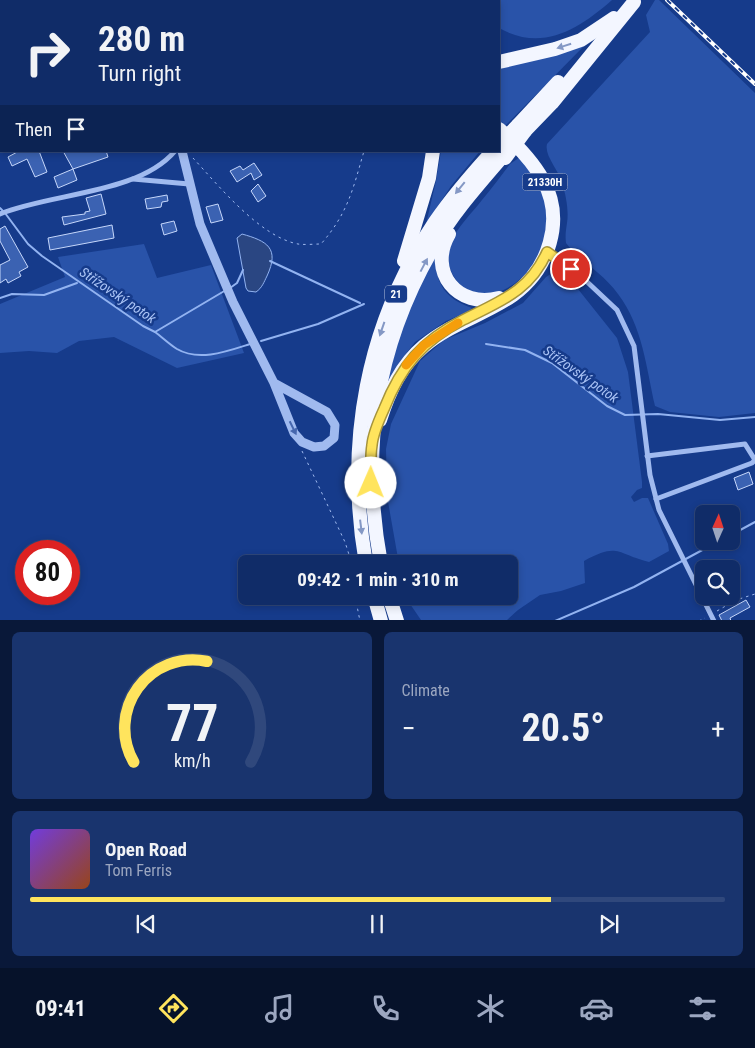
<!DOCTYPE html>
<html lang="en">
<head>
<meta charset="utf-8">
<style>
  :root { --surface:#102c68; --page:#19346e; --text:#f1f3f6; --muted:#9ca7c0; --line:#30487c; --accent:#ffe45d }
  body { margin:0; font-family:"Roboto Condensed",sans-serif; background:var(--page); color:var(--text); height:100vh; display:flex; flex-direction:column; font-size:19px; white-space:nowrap }
  * { box-sizing:border-box; margin:0 }
  p { font-size:16px; color:var(--muted) }
  .icon { flex:none; width:28px; height:28px; fill:none; stroke:currentColor; stroke-width:2; stroke-linecap:round; stroke-linejoin:round }
  .map { position:relative; height:620px; overflow:hidden }
  .side { display:flex; flex-direction:column; gap:12px; padding:12px; background:#091839; flex:1 }
  .side>* { flex:none }
  .top-card { position:absolute; left:0px; top:0px; width:500px; height:152px; box-shadow:0 2px 8px #0003,0 0 0 1px var(--line); background:#102c68; color:var(--text); overflow:hidden }
  .needle { width:32px; rotate:3deg }
  .tools { position:absolute; left:695px; top:505px; display:grid; gap:10px }
  .tools a { display:grid; place-items:center; width:45px; height:45px; border-radius:8px; background:var(--surface); box-shadow:0 2px 8px #0003,0 0 0 1px var(--line); font-size:25px }
  .speed { position:absolute; left:15px; top:540px; display:flex; gap:10px; font-size:25px; font-weight:700; text-align:center }
  .speed>* { display:grid; place-content:center; width:65px; height:65px; border-radius:50%; background:var(--surface); box-shadow:0 2px 8px #0003,0 0 0 1px var(--line); line-height:1 }
  .speed .limit { border:8px solid #d22; background:#fff; color:#111 }
  .pin { position:absolute; display:grid; place-items:center; width:42px; height:42px; color:#fff; margin:-21px; border:2px solid #fff; border-radius:50%; box-shadow:0 1px 5px #0007 }
  .me { position:absolute; width:55px; margin:-28px; rotate:1deg; stroke-linejoin:round; filter:drop-shadow(0 0 4px #0008) }
  .turn { display:flex; align-items:center; gap:18px; height:105px; padding:0 15px; font-size:22px }
  .turn .icon { width:65px; height:65px; stroke-width:2.5 }
  .turn b { display:block; font-size:35px; line-height:42px }
  .then { display:flex; align-items:center; height:48px; padding:0 15px; background:#0003; gap:10px; font-size:19px }
  .big { font-size:38px; font-weight:700; line-height:1.1 }
  .side .card { flex:1; display:flex; flex-direction:column; justify-content:center; gap:8px; min-width:0; padding:0 18px; border-radius:8px; background:var(--page) }
  .side .dial { align-items:center; gap:0 }
  .dial svg { height:130px; overflow:visible; fill:none; stroke:var(--line); stroke-width:7; stroke-linecap:round; text-anchor:middle }
  .dial text { fill:var(--text); stroke:none }
  .song { display:flex; align-items:center; gap:15px }
  .cover { width:60px; height:60px; border-radius:8px; background:linear-gradient(135deg,hsl(260 70% 55%),hsl(20 70% 35%)) }
  .played { height:5px; border-radius:2px; background:linear-gradient(90deg,var(--accent) 75%,var(--line) 75%) }
  .keys { display:flex; justify-content:space-around; direction:ltr }
  .heat { display:flex; justify-content:space-between; align-items:center; font-size:28px; direction:ltr }
  .side .tiles { flex:1; display:grid; gap:12px; grid-template-columns:1fr 1fr }
  .card:last-child { grid-column:span 2 }
  .trip { position:absolute; left:238px; top:555px; width:280px; height:50px; border-radius:8px; background:var(--surface); box-shadow:0 2px 8px #0003,0 0 0 1px var(--line); font-weight:700; line-height:50px; text-align:center }
  .menu { display:flex; height:80px; justify-content:space-around; align-items:center; background:#06122a; color:var(--muted) }
  .menu .icon { width:35px; height:35px }
  .menu .active { color:var(--accent) }
  .menu b { font-size:22px; color:var(--text) }
  .map>svg:first-child { display:block }
</style>
</head>
<body>
<div class="map">
<svg width="755" height="621" viewBox="0 0 755 621">
  <rect width="100%" height="100%" fill="#163b8b"/>
  <g fill="#2953a9">
    <path d="M478 0H612C578 30 542 52 499 28V1Z"/>
    <path d="M655 0H659L755 93V413L719 417 670 412 655 406C646 367 643 327 618 294 604 274 581 262 566 243 565 235 566 230 567 223 569 211 566 195 562 183 559 170 544 156 547 144L650 32 646 15Z"/>
    <polygon points="584,46 504,127 499,122 499,68"/>
    <polygon points="441,151 480,151 451,186 426,224 436,181"/>
    <path d="M520 157C531 172 544 189 546 207 548 224 545 244 537 259 520 289 474 313 453 275 447 265 447 254 451 243 457 227 472 213 482 200 492 188 501 176 510 164Z"/>
    <polygon points="144,244 157,278 211,265 244,353 177,368 114,337 79,341 57,353 29,351 0,353 0,304 65,277 58,257"/>
    <path d="M435 257C436 285 446 299 472 308L468 312 446 321 415 342 401 360 385 389 402 327 414 296Z"/>
    <path d="M554 272H560L570 279 617 338 628 372 642 482V488L637 490 631 497 634 502 642 498H648L668 544 669 551 649 562C616 554 619 542 584 561L585 583 561 591 540 595 518 610 507 620H421L408 601 407 596H509V564H399L387 496 386 449 391 424 420 361 444 340 485 323 523 303 546 277Z"/>
  </g>
  <path fill="#2a4682" stroke="#92b3f1" d="M242 234C267 241 280 248 267 276 264 282 262 288 256 292L248 291 246 288 237 238Z"/>
  <g fill="none" stroke-linecap="round" stroke-linejoin="round">
    <g stroke="#92b3f1" stroke-width="2">
      <polyline points="0,208 5,213 28,244 42,256 143,326 155,332 226,290"/>
      <polyline points="270,261 360,303"/>
      <polyline points="230,288 237,283 243,270"/>
      <polyline points="0,298 12,294 44,295 77,283"/>
      <path d="M155 332C162 337 169 344 177 349 199 362 228 351 250 344"/>
      <polyline points="261,341 318,324 364,304"/>
      <polyline points="486,344 525,350 552,363 607,406 625,415 658,414 720,420 755,417"/>
      <polyline points="731,535 755,522"/>
      <polyline points="555,621 634,587 719,541"/>
    </g>
  </g>
  <g fill="#3b62b2" stroke="#c6d7fb">
    <polygon points="19,151 39,151 47,172 35,177 27,159 12,166 8,157"/>
    <polygon points="63,151 106,151 108,157 73,169"/>
    <polygon points="254,163 262,175 254,180 251,173 237,182 230,171 240,166 243,170"/>
    <polygon points="73,169 77,180 58,188 54,177"/>
    <polygon points="258,184 266,196 258,202 251,191"/>
    <polygon points="101,194 106,214 64,225 62,217 85,214 85,212 90,211 86,198"/>
    <polygon points="167,195 168,201 162,202 161,207 147,209 145,199"/>
    <polygon points="218,204 223,220 211,223 206,207"/>
    <polygon points="174,221 177,231 164,235 161,224"/>
    <polygon points="112,225 114,238 50,250 48,238"/>
    <polygon points="5,226 28,267 19,272 21,276 8,283 6,279 0,283 0,265 10,260 0,241 0,229"/>
    <polygon points="749,472 753,484 738,490 734,478"/>
    <polygon points="746,600 750,607 730,618 731,621 722,621 719,615"/>
  </g>
  <g fill="none" stroke-linecap="round" stroke-linejoin="round">
    <g stroke="#a0baef" stroke-width="1" stroke-dasharray="2.5 4" stroke-linecap="butt">
      <polyline points="396,1 397,0"/>
      <path d="M193 158C218 185 260 237 298 244 305 245 314 244 321 244 348 213 353 189 364 151"/>
      <polyline points="302,451 345,542 352,564"/>
      <polyline points="355,596 360,621"/>
      <polyline points="717,611 736,600 755,594"/>
      <polyline points="699,621 705,618"/>
    </g>
    <polyline stroke="#a0baef" stroke-width="4" points="24,1 24,0"/>
    <g stroke="#a0baef" stroke-width="5">
      <polyline points="133,179 189,184"/>
      <path d="M0 214C51 193 139 194 175 151"/>
      <polyline points="548,252 584,279 617,310 634,346 650,475 659,510 714,621"/>
      <polyline points="647,456 745,444 755,460 752,463 656,499"/>
    </g>
    <g stroke="#a0baef" stroke-width="9">
      <polyline points="62,0 64,1"/>
      <polyline points="362,0 363,1"/>
      <polyline points="182,151 200,224 233,302 274,383 294,433 302,442 314,447 324,446 334,438 335,425 327,412 274,383"/>
    </g>
    <g stroke="#f3f6ff" stroke-width="14">
      <polyline points="499,62 555,49 581,40 614,18"/>
      <polyline points="518,125 558,82"/>
      <polyline points="525,131 552,103 634,2"/>
      <path d="M449 234C427 272 458 309 499 298"/>
      <polyline points="404,261 429,178 433,151"/>
      <path d="M380 420C389 392 401 365 424 346 451 323 485 315 513 295 549 269 565 220 543 180 532 160 516 144 499 129"/>
      <path d="M366 564C345 444 366 324 435 222 452 197 472 174 493 151"/>
      <path d="M381 564C360 450 375 347 434 246 452 214 479 184 503 156"/>
      <polyline points="374,596 381,621"/>
      <polyline points="389,596 397,621"/>
    </g>
    <defs>
      <polyline id="rail" points="667,0 755,84"/>
    </defs>
    <use href="#rail" stroke="#fff" stroke-width="4"/>
    <use href="#rail" stroke="#163b8b" stroke-width="2" stroke-dasharray="5.5" stroke-linecap="butt"/>
    <g stroke="#f3f6ff" stroke-width="14">
      <polyline points="499,145 518,125"/>
      <polyline points="505,158 525,131"/>
    </g>
  </g>
  <defs><path id="oneway-solid" d="M-6-.8H1V-3.2L6.5 0L1 3.2V.8H-6Z" transform="scale(1.25)"/></defs>
  <g fill="#8498c5">
    <use href="#oneway-solid" transform="translate(564 46) rotate(162)"/>
    <use href="#oneway-solid" transform="translate(460 188) rotate(129)"/>
    <use href="#oneway-solid" transform="translate(424 265) rotate(-62)"/>
    <use href="#oneway-solid" transform="translate(382 329) rotate(109)"/>
    <use href="#oneway-solid" transform="translate(361 527) rotate(83)"/>
  </g>
  <use fill="#4667ae" href="#oneway-solid" transform="translate(293 428) rotate(64)"/>
  <g fill="none" stroke-linecap="round" stroke-linejoin="round">
    <defs>
      <path id="route" d="M371 483C371 471 370 457 372 445 373 433 379 420 384 409 401 366 422 341 463 320 500 301 529 292 547 252L571 269"/>
    </defs>
    <use href="#route" stroke="#a6943c" stroke-width="12"/>
    <use href="#route" stroke="#ffe45d" stroke-width="9"/>
    <polyline stroke="#f59e0b" stroke-width="9" points="406,365 424,345 458,323"/>
  </g>
  <g text-anchor="middle" stroke-width="5" stroke-linejoin="round" paint-order="stroke">
    <g fill="#163b8b" stroke="#b9c4dc" stroke-width="1">
      <rect x="522.5" y="173.5" width="45" height="17" rx="4"/>
      <rect x="385" y="285.5" width="22" height="17" rx="4"/>
    </g>
    <g font-size="11" font-weight="bold" fill="#fff">
      <text x="545" y="186">21330H</text>
      <text x="396" y="298">21</text>
    </g>
    <g font-size="14" font-style="italic" fill="#abc4f6" stroke="#163b8b">
      <text transform="translate(118 295) rotate(34)" y="5">Střížovský potok</text>
      <text transform="translate(581 374) rotate(35)" y="5">Střížovský potok</text>
    </g>
  </g>
</svg>
<div class="tools">
<a><svg class="needle" viewBox="-14 -14 28 28"><path d="M0-13l5 13h-10z" fill="#e53935"/><path d="M0 13l5-13h-10z" fill="#9ca7c0"/></svg></a>
<a><svg class="icon" aria-label="search" viewBox="0 0 24 24"><circle cx="10" cy="10" r="6"/><path d="M15 15l6 6"/></svg></a>
</div>
<div class="speed"><div class="limit">80</div></div>
<div class="pin" style="left:571px;top:269px;background:#d93025"><svg class="icon" aria-label="arrive" viewBox="0 0 24 24"><path d="M6 21V4h12l-3 4 3 4H6"/></svg></div>
<svg class="me" style="left:371px;top:483px" viewBox="-20 -20 40 40"><circle r="19" fill="#fff"/><path d="M0-13L10 11 0 6-10 11z" fill="#ffe45d"/></svg>
<div class="trip">09:42 · 1 min · 310 m</div>
<div class="top-card">
<div class="turn"><svg class="icon" aria-label="right" viewBox="0 0 24 24"><path d="M7 20v-9h11M14 6l5 5-5 5"/></svg><div><b>280 m</b>Turn right</div></div>
<div class="then">Then<svg class="icon" aria-label="arrive" viewBox="0 0 24 24"><path d="M6 21V4h12l-3 4 3 4H6"/></svg></div>
</div>
</div>
<section class="side">
<div class="tiles">
<div class="card dial"><svg viewBox="0 0 100 80">
<path d="M14 69A42 42 0 1 1 86 69"/>
<path d="M14 69A42 42 0 0 1 59 7" stroke="#ffe45d"/>
<text x="50" y="56" font-size="32" font-weight="700">77</text>
<text x="50" y="72" font-size="11">km/h</text>
</svg></div>
<div class="card"><p>Climate</p>
<div class="heat"><a>−</a><b class="big">20.5°</b><a>+</a></div>
</div>
<div class="card">
<div class="song"><i class="cover"></i><div><b>Open Road</b><p>Tom Ferris</p></div></div>
<div class="played"></div>
<div class="keys"><svg class="icon" aria-label="previous" viewBox="0 0 24 24"><path d="M18 5L8 12l10 7zM5 5v14"/></svg><svg class="icon" aria-label="pause" viewBox="0 0 24 24"><path d="M8 5v14M16 5v14"/></svg><svg class="icon" aria-label="next" viewBox="0 0 24 24"><path d="M6 5l10 7-10 7zM19 5v14"/></svg></div>
</div>
</div>
</section>
<nav class="menu">
<b>09:41</b>
<svg class="icon active" aria-label="directions" viewBox="0 0 24 24"><path d="M12 3l9 9-9 9-9-9zM9 14v-3h6M13 9l2 2-2 2"/></svg>
<svg class="icon" aria-label="music" viewBox="0 0 24 24"><path d="M9 18V5l10-2v13"/><circle cx="6" cy="18" r="3"/><circle cx="16" cy="16" r="3"/></svg>
<svg class="icon" aria-label="phone" viewBox="0 0 24 24"><path d="M5 4h4l2 5-3 2q2 4 5 5l2-3 5 2v4C11 20 4 13 5 4z"/></svg>
<svg class="icon" aria-label="climate" viewBox="0 0 24 24"><path d="M12 3v18M4 7l16 10M4 17L20 7"/></svg>
<svg class="icon" aria-label="car" viewBox="0 0 24 24"><path d="M5 17H2v-5l4-1 3-4h7l3 4 3 1v5h-3M9 17h6M6 11h13"/><circle cx="7" cy="17" r="2"/><circle cx="17" cy="17" r="2"/></svg>
<svg class="icon" aria-label="filters" viewBox="0 0 24 24"><path d="M4 7h16M4 17h16"/><circle cx="9" cy="7" r="2"/><circle cx="15" cy="17" r="2"/></svg>
</nav>
</body>
</html>
